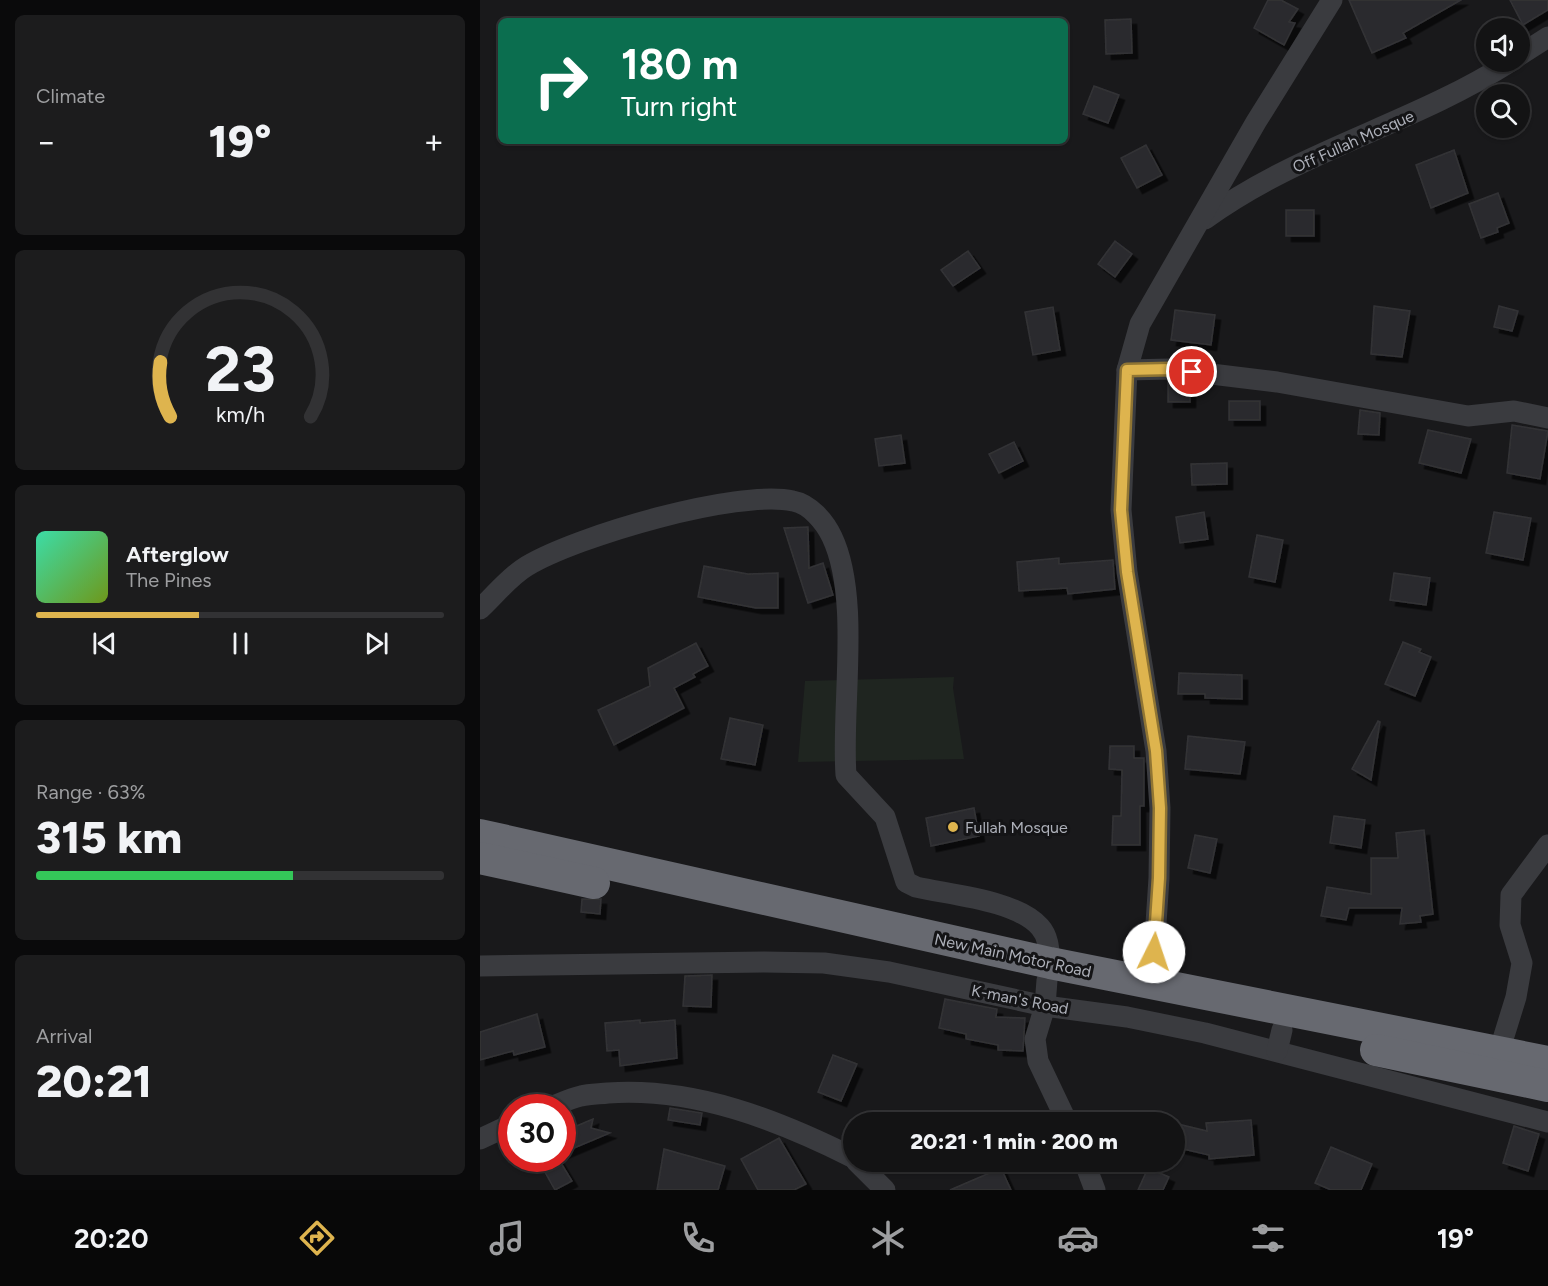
<!DOCTYPE html>
<html lang="en">
<head>
<meta charset="utf-8">
<style>
  :root { --surface:#131314; --page:#1c1c1d; --text:#f1f3f6; --muted:#9d9ea0; --line:#323234; --accent:#deb44e }
  body { margin:0; font-family:Figtree,sans-serif; background:var(--page); color:var(--text); height:100vh; display:flex; flex-direction:column; font-size:22px; white-space:nowrap }
  * { box-sizing:border-box; margin:0 }
  p { font-size:20px; color:var(--muted) }
  .icon { flex:none; width:33px; height:33px; fill:none; stroke:currentColor; stroke-width:2; stroke-linecap:round; stroke-linejoin:round }
  .map { position:relative; flex:1; overflow:hidden }
  .details { display:flex; flex-direction:column; gap:15px; padding:15px; background:#0a0a0b; width:480px }
  .details>* { flex:none }
  .guide { position:absolute; left:18px; top:18px; width:570px; height:126px; border-radius:9px; box-shadow:0 2px 4px #0004,0 0 0 2px var(--line); background:#0b6e4f; color:#fff; overflow:hidden }
  .tools { position:absolute; left:996px; top:18px; display:grid; gap:12px }
  .tools a { display:grid; place-items:center; width:54px; height:54px; border-radius:50%; background:var(--surface); box-shadow:0 2px 4px #0004,0 0 0 2px var(--line); font-size:30px }
  .speed { position:absolute; left:18px; top:1094px; display:flex; gap:12px; font-size:30px; font-weight:700; text-align:center }
  .speed>* { display:grid; place-content:center; width:78px; height:78px; border-radius:50%; background:var(--surface); box-shadow:0 2px 4px #0004,0 0 0 2px var(--line); line-height:1 }
  .speed .limit { border:9px solid #d22; background:#fff; color:#111 }
  .pin { position:absolute; display:grid; place-items:center; width:51px; height:51px; color:#fff; margin:-26px; border:3px solid #fff; border-radius:50%; box-shadow:0 2px 6px #0007 }
  .me { position:absolute; width:66px; margin:-33px; rotate:4deg; stroke-linejoin:round; filter:drop-shadow(0 0 4px #0008) }
  .turn { display:flex; align-items:center; gap:21px; height:126px; padding:0 24px; font-size:27px }
  .turn .icon { width:78px; height:78px; stroke-width:2.5 }
  .turn b { display:block; font-size:42px; line-height:51px }
  .big { font-size:45px; font-weight:800; line-height:1.1 }
  .details .card { flex:1; display:flex; flex-direction:column; justify-content:center; gap:9px; min-width:0; padding:0 21px; border-radius:9px; background:var(--page) }
  .details .dial { align-items:center; gap:0 }
  .dial svg { height:156px; overflow:visible; fill:none; stroke:var(--line); stroke-width:7; stroke-linecap:round; text-anchor:middle }
  .dial text { fill:var(--text); stroke:none }
  .song { display:flex; align-items:center; gap:18px }
  .cover { width:72px; height:72px; border-radius:9px; background:linear-gradient(135deg,hsl(160 70% 55%),hsl(80 70% 35%)) }
  .played { height:6px; border-radius:3px; background:linear-gradient(90deg,var(--accent) 40%,var(--line) 40%) }
  .keys { display:flex; justify-content:space-around; direction:ltr }
  .heat { display:flex; justify-content:space-between; align-items:center; font-size:33px; direction:ltr }
  .charge { height:9px; border-radius:4px; background:linear-gradient(90deg,#34c759 63%,var(--line) 0) }
  .trip { position:absolute; left:363px; top:1112px; width:342px; height:60px; border-radius:30px; background:var(--surface); box-shadow:0 2px 4px #0004,0 0 0 2px var(--line); font-weight:800; line-height:60px; text-align:center }
  .dock { display:flex; height:96px; justify-content:space-around; align-items:center; background:#080808; color:var(--muted) }
  .dock .icon { width:42px; height:42px }
  .dock .current { color:var(--accent) }
  .dock b { font-size:27px; color:var(--text) }
  main { display:flex; flex:1; min-height:0 }
  .map>svg:first-child { display:block }
</style>
</head>
<body>
<main>
<section class="details">
<div class="card"><p>Climate</p>
<div class="heat"><a>−</a><b class="big">19°</b><a>+</a></div>
</div>
<div class="card dial"><svg viewBox="0 0 100 80">
<path d="M14 69A42 42 0 1 1 86 69"/>
<path d="M14 69A42 42 0 0 1 9 41" stroke="#deb44e"/>
<text x="50" y="56" font-size="32" font-weight="700">23</text>
<text x="50" y="72" font-size="11">km/h</text>
</svg></div>
<div class="card">
<div class="song"><i class="cover"></i><div><b>Afterglow</b><p>The Pines</p></div></div>
<div class="played"></div>
<div class="keys"><svg class="icon" aria-label="previous" viewBox="0 0 24 24"><path d="M18 5L8 12l10 7zM5 5v14"/></svg><svg class="icon" aria-label="pause" viewBox="0 0 24 24"><path d="M8 5v14M16 5v14"/></svg><svg class="icon" aria-label="next" viewBox="0 0 24 24"><path d="M6 5l10 7-10 7zM19 5v14"/></svg></div>
</div>
<div class="card"><p>Range · 63%</p><b class="big">315 km</b><div class="charge"></div></div>
<div class="card"><p>Arrival</p><b class="big">20:21</b></div>
</section>
<div class="map">
<svg width="1068" height="1190" viewBox="0 0 1068 1190">
  <defs>
    <filter id="shadow"><feDropShadow dx="5.5" dy="5.5" stdDeviation="0" flood-color="#0009"/></filter>
  </defs>
  <rect width="100%" height="100%" fill="#19191b"/>
  <polygon fill="#1f2520" points="474,677 473,688 484,759 318,762 325,681"/>
  <g fill="#2c2c2e" stroke="#333336" stroke-width="1.5" filter="url(#shadow)">
    <polygon points="788,0 801,0 818,9 809,22 815,23 804,45 774,28"/>
    <polygon points="869,0 981,0 923,33 926,38 892,53"/>
    <polygon points="1030,0 1068,0 1068,10 1043,25"/>
    <polygon points="651,19 652,53 626,54 625,20"/>
    <polygon points="614,86 639,95 628,123 603,114"/>
    <polygon points="666,145 682,175 657,188 641,158"/>
    <polygon points="974,150 988,193 951,208 936,165"/>
    <polygon points="1018,193 1029,223 1017,228 1018,232 1001,238 989,204"/>
    <rect x="806" y="210" width="28" height="26"/>
    <polygon points="635,241 652,254 635,277 618,264"/>
    <polygon points="488,251 500,268 473,286 461,270"/>
    <polygon points="894,306 930,311 922,357 891,354"/>
    <polygon points="1019,306 1038,311 1032,331 1014,327"/>
    <polygon points="573,307 580,350 553,355 545,312"/>
    <polygon points="695,310 735,315 731,345 691,340"/>
    <polygon points="688,382 710,384 710,402 688,402"/>
    <rect x="749" y="401" width="31" height="19"/>
    <polygon points="880,410 900,413 899,435 878,434"/>
    <polygon points="1032,425 1068,431 1060,479 1027,473"/>
    <polygon points="948,430 991,439 981,473 939,463"/>
    <polygon points="421,435 425,463 399,466 395,439"/>
    <polygon points="534,442 543,461 519,473 509,454"/>
    <polygon points="747,463 747,484 712,485 711,464"/>
    <polygon points="724,512 728,539 700,543 696,517"/>
    <polygon points="1014,512 1051,518 1043,560 1006,553"/>
    <polygon points="328,527 329,568 343,563 353,595 328,603 304,528"/>
    <polygon points="777,535 803,540 795,582 769,577"/>
    <polygon points="579,558 579,564 633,560 635,589 588,594 587,588 539,591 537,562"/>
    <polygon points="224,566 268,574 298,573 298,608 276,608 218,597"/>
    <polygon points="914,573 950,578 946,605 910,600"/>
    <polygon points="923,642 941,649 939,652 951,657 935,696 905,684"/>
    <polygon points="216,643 228,666 213,674 215,677 194,688 204,708 134,745 118,710 170,686 168,668"/>
    <polygon points="699,673 762,675 762,699 725,698 725,694 698,694"/>
    <polygon points="250,718 283,725 275,765 241,759"/>
    <polygon points="898,721 900,722 891,780 872,769"/>
    <polygon points="708,736 765,742 760,774 705,769"/>
    <polygon points="630,746 654,746 654,758 664,758 664,806 660,806 660,845 632,845 633,816 641,816 642,770 629,769"/>
    <polygon points="494,808 499,836 451,846 446,818"/>
    <polygon points="854,816 885,820 881,848 850,843"/>
    <polygon points="944,830 953,914 940,916 941,922 920,924 922,908 869,908 866,920 841,916 847,887 891,894 891,858 918,858 916,833"/>
    <polygon points="715,835 737,839 730,873 708,868"/>
    <polygon points="102,899 121,899 120,914 101,912"/>
    <polygon points="232,975 231,1007 203,1006 205,976"/>
    <polygon points="465,999 517,1009 516,1017 545,1018 543,1051 518,1050 518,1045 486,1039 486,1034 459,1028"/>
    <polygon points="57,1014 65,1047 34,1055 33,1051 0,1060 0,1032"/>
    <polygon points="160,1020 160,1023 195,1020 197,1058 140,1066 139,1050 127,1051 125,1023"/>
    <polygon points="353,1055 377,1064 361,1101 338,1092"/>
    <polygon points="190,1108 222,1113 220,1125 188,1120"/>
    <polygon points="113,1119 111,1128 130,1133 82,1153 82,1132"/>
    <polygon points="771,1120 774,1155 729,1159 729,1155 694,1147 694,1123 727,1131 726,1123"/>
    <polygon points="1034,1126 1059,1134 1048,1171 1023,1163"/>
    <polygon points="299,1138 326,1184 314,1190 278,1190 261,1159"/>
    <polygon points="851,1147 892,1164 881,1190 851,1190 835,1183"/>
    <polygon points="184,1149 245,1166 238,1190 177,1190"/>
    <polygon points="57,1158 78,1158 92,1181 75,1190"/>
    <polygon points="521,1168 531,1190 470,1190"/>
    <polygon points="668,1168 689,1177 683,1190 658,1190"/>
  </g>
  <g fill="none" stroke-linecap="round" stroke-linejoin="round">
    <g stroke="#3a3b3f" stroke-width="21">
      <polyline points="1040,55 1068,37"/>
      <path d="M725 219C818 151 933 124 1030 62"/>
      <polyline points="647,370 690,369 797,382 988,416 1034,411 1068,418"/>
      <path d="M0 609C15 595 30 576 47 566 97 536 257 489 313 501 330 504 345 522 352 537 381 598 361 707 366 775L405 817 426 882 436 887C471 895 536 900 560 927 569 937 569 951 570 963"/>
      <polyline points="0,966 284,962 344,963 409,972 565,1006 647,1017 725,1033 1068,1122"/>
      <polyline points="567,980 565,1006 555,1039 558,1061 587,1122"/>
      <polyline points="672,984 679,878 680,808 676,751 647,572 641,510 647,370 660,324 776,122 852,0"/>
      <polyline points="797,1051 802,1030"/>
      <polyline points="1019,1052 1036,997 1042,963 1030,925 1031,895 1068,845"/>
      <path d="M71 1107C81 1103 91 1098 101 1096 109 1094 119 1094 128 1093 215 1087 298 1120 374 1158"/>
      <polyline points="0,1139 32,1124"/>
      <polyline points="376,1161 405,1190"/>
      <polyline points="604,1161 615,1190"/>
    </g>
    <g stroke="#676970" stroke-width="32">
      <polyline points="0,835 570,963 1068,1062"/>
      <polyline points="0,858 114,883"/>
      <polyline points="896,1050 1068,1086"/>
    </g>
  </g>
  <g fill="none" stroke-linecap="round" stroke-linejoin="round">
    <defs>
      <polyline id="route" points="674,952 679,878 680,808 676,751 647,572 641,510 647,370 690,369 712,372"/>
    </defs>
    <use href="#route" stroke="#907533" stroke-width="15"/>
    <use href="#route" stroke="#deb44e" stroke-width="10"/>
  </g>
  <circle fill="#deb44e" stroke="#141416" stroke-width="2" cx="473" cy="827" r="6"/>
  <g text-anchor="middle" stroke-width="6" stroke-linejoin="round" paint-order="stroke">
    <g font-size="16" fill="#adb0b9" stroke="#141416">
      <text transform="translate(873 141) rotate(-24)" y="6">Off Fullah Mosque</text>
      <text transform="translate(533 955) rotate(12)" y="6">New Main Motor Road</text>
      <text transform="translate(540 999) rotate(11)" y="6">K-man's Road</text>
    </g>
    <g font-size="16" fill="#adb0b9" stroke="#141416" text-anchor="start">
      <text x="485" y="833">Fullah Mosque</text>
    </g>
  </g>
</svg>
<div class="tools">
<a><svg class="icon" aria-label="sound" viewBox="0 0 24 24"><path d="M4 9h4l5-4v14l-5-4H4zM17 9q2 3 0 6"/></svg></a>
<a><svg class="icon" aria-label="search" viewBox="0 0 24 24"><circle cx="10" cy="10" r="6"/><path d="M15 15l6 6"/></svg></a>
</div>
<div class="speed"><div class="limit">30</div></div>
<div class="pin" style="left:712px;top:372px;background:#d93025"><svg class="icon" aria-label="arrive" viewBox="0 0 24 24"><path d="M6 21V4h12l-3 4 3 4H6"/></svg></div>
<svg class="me" style="left:674px;top:952px" viewBox="-20 -20 40 40"><circle r="19" fill="#fff"/><path d="M0-13L10 11 0 6-10 11z" fill="#deb44e"/></svg>
<div class="trip">20:21 · 1 min · 200 m</div>
<div class="guide">
<div class="turn"><svg class="icon" aria-label="right" viewBox="0 0 24 24"><path d="M7 20v-9h11M14 6l5 5-5 5"/></svg><div><b>180 m</b>Turn right</div></div>
</div>
</div>
</main>
<nav class="dock">
<b>20:20</b>
<svg class="icon current" aria-label="directions" viewBox="0 0 24 24"><path d="M12 3l9 9-9 9-9-9zM9 14v-3h6M13 9l2 2-2 2"/></svg>
<svg class="icon" aria-label="music" viewBox="0 0 24 24"><path d="M9 18V5l10-2v13"/><circle cx="6" cy="18" r="3"/><circle cx="16" cy="16" r="3"/></svg>
<svg class="icon" aria-label="phone" viewBox="0 0 24 24"><path d="M5 4h4l2 5-3 2q2 4 5 5l2-3 5 2v4C11 20 4 13 5 4z"/></svg>
<svg class="icon" aria-label="climate" viewBox="0 0 24 24"><path d="M12 3v18M4 7l16 10M4 17L20 7"/></svg>
<svg class="icon" aria-label="car" viewBox="0 0 24 24"><path d="M5 17H2v-5l4-1 3-4h7l3 4 3 1v5h-3M9 17h6M6 11h13"/><circle cx="7" cy="17" r="2"/><circle cx="17" cy="17" r="2"/></svg>
<svg class="icon" aria-label="filters" viewBox="0 0 24 24"><path d="M4 7h16M4 17h16"/><circle cx="9" cy="7" r="2"/><circle cx="15" cy="17" r="2"/></svg>
<b>19°</b>
</nav>
</body>
</html>
